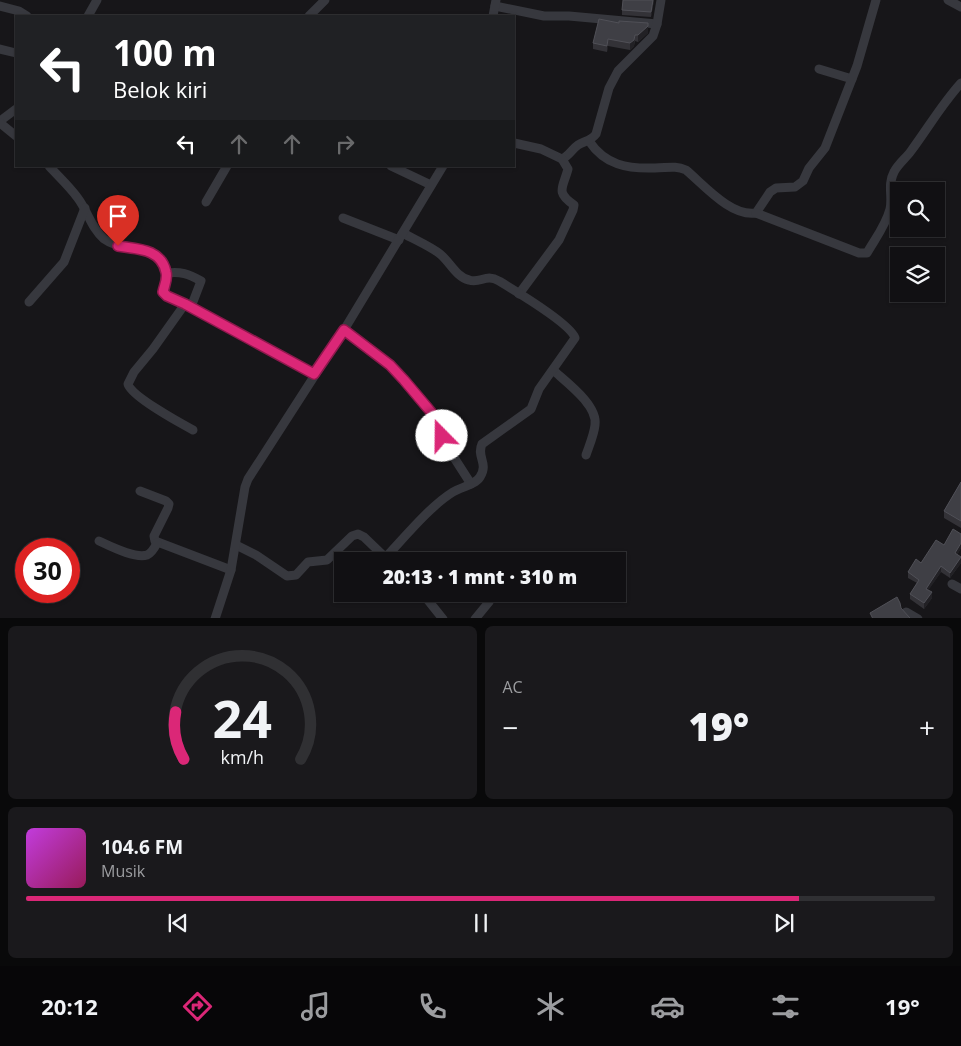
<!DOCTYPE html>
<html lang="id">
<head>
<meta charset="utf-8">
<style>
  :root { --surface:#111013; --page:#1a191c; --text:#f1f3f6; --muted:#9c9da0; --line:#303033; --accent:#db2777 }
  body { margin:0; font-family:"Open Sans",sans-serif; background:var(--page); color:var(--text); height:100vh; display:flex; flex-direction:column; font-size:19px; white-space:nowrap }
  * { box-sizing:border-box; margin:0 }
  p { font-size:16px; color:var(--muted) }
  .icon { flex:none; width:28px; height:28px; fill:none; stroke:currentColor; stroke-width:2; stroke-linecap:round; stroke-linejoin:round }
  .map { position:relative; height:618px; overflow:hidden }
  .side { display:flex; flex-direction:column; gap:8px; padding:8px; background:#09090a; flex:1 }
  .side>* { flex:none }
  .guide { position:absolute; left:15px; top:15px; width:500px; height:152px; border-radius:0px; box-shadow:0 1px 4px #0004,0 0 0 1px var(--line); background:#202124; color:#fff; overflow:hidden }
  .fabs { position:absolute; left:890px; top:182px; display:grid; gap:10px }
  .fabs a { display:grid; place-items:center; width:55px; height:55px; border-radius:0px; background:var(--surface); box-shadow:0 1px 4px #0004,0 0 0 1px var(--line); font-size:25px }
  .speed { position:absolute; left:15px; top:538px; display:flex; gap:10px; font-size:25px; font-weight:700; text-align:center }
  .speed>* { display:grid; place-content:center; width:65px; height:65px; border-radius:50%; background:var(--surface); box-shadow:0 1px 4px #0004,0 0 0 1px var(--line); line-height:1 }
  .speed .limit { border:8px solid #d22; background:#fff; color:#111 }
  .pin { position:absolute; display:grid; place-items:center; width:42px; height:42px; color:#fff; margin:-51px -21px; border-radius:50% 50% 50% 0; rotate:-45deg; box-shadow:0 0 5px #0007 }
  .pin .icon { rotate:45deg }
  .me { position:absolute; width:55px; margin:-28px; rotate:338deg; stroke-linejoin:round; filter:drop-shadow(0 0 4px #0008) }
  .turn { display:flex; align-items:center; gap:18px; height:105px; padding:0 15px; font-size:22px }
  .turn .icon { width:65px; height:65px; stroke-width:2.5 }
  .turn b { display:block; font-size:35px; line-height:42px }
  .lanes { display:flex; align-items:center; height:48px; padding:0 15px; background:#0003; justify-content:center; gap:25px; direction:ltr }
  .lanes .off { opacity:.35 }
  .big { font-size:38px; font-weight:800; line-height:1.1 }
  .side .tile { flex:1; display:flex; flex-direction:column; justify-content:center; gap:8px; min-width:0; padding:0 18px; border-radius:8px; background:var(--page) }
  .side .dial { align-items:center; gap:0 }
  .dial svg { height:130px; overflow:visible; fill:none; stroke:var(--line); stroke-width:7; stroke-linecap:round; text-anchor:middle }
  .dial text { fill:var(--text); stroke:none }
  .song { display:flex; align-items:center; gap:15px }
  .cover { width:60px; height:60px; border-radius:8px; background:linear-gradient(135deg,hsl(290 70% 55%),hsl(330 70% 35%)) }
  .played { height:5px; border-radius:2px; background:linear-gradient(90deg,var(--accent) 85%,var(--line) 85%) }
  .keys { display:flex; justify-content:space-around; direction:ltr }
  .heat { display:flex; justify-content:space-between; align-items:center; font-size:28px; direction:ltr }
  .side .tiles { flex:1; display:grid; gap:8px; grid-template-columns:1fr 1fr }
  .tile:last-child { grid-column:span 2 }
  .trip { position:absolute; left:334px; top:552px; width:292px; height:50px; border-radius:0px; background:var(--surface); box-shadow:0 1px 4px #0004,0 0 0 1px var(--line); font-weight:800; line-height:50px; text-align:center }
  .dock { display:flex; height:80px; justify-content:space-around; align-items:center; background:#070608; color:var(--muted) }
  .dock .icon { width:35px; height:35px }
  .dock .active { color:var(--accent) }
  .dock b { font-size:22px; color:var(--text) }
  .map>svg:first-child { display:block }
</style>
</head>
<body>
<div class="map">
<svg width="961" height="619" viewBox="0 0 961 619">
  <rect width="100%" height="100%" fill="#171619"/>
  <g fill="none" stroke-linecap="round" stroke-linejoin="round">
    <g stroke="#37383e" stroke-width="9">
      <polyline points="948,0 961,7"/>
      <polyline points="0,6 19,11 27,16"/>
      <polyline points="495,6 544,16 569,16 657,24"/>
      <polyline points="88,16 97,0"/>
      <polyline points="309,16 325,0"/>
      <polyline points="493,16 496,0"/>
      <polyline points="0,49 16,53"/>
      <polyline points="819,69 852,79"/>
      <polyline points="0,121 16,109"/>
      <polyline points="0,123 16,136"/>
      <path d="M589 141C605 165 627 169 655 168 667 168 675 165 686 170 704 185 731 217 756 213L770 192 776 188 795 187 803 181 809 168 825 148 857 66 876 0"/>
      <path d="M514 143 541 149 562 159C569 156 572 149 578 145 584 141 591 141 596 134L609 88 618 71 653 36 657 24 661 0"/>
      <path d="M49 166C58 176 69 186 77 197 88 211 91 228 104 239 121 252 145 242 160 260 169 270 165 280 163 292L167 296 185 304 314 374"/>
      <polyline points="391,166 431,185"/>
      <polyline points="206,202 227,166"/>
      <path d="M756 213 859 253H867C875 239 886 225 890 209 893 197 887 185 894 172 898 164 906 158 911 151 928 128 942 104 961 83"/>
      <polyline points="343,218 399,240"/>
      <path d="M167 273C180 271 189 274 201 281L191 307"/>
      <path d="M519 294 559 240 573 210 574 205C555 192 563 188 568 169L562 159"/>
      <polyline points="29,302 64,262 85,208"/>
      <path d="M185 304 153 349 134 372 128 384C131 396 180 423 193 430"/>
      <polyline points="344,330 390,365 404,380 442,425 442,436 444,442 471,484"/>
      <path d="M553 370C566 382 598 405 595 425 594 435 589 446 586 455"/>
      <polyline points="140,491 166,501 169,504 168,508 154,536 155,541 231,570"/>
      <path d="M99 541C110 546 135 559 147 555 152 553 155 547 157 543"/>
      <polyline points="236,545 256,555 287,576 296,575 308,562 327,560 352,536 358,534 364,537 389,561"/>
      <path d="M385 558C404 538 430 506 453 492 461 487 475 485 480 477 489 463 476 457 482 444L531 409 539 389 575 338C571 324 514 290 499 281 486 273 480 284 469 280 456 277 450 262 440 254 430 246 415 240 403 233"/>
      <polyline points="952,584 961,589"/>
      <polyline points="423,594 443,619"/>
      <polyline points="906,612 918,619"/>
      <polyline points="215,619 231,570 245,487 248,479 344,330 443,166"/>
      <polyline points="475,619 489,602 493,594"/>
    </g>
  </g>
  <g fill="#333237">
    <polygon points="654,0 651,17 622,15 622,10"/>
    <polygon points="648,29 648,33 638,42 635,41 634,46 630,50 608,46 607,52 593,49 593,43"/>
    <polygon points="961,482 961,528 944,518 944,511"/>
    <polygon points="944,545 961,548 957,555 961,563 950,578 941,572 928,590 932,598 924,609 910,599 910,594 917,583 908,578 908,572"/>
  </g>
  <g fill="#222125">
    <polygon points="653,0 654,0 651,17 651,12"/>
    <polygon points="648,23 648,33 638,42 638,35"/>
    <polygon points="635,35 634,46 630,50 630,43"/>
    <polygon points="608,39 608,46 607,52 607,46"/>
    <polygon points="961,543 961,548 955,559 955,553"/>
    <polygon points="961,557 961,563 950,578 950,573"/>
    <polygon points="941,566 941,572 926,594 926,589"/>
    <polygon points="932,592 932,598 924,609 924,603"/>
  </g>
  <g fill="#3f3f45" stroke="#505057">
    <polygon points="623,0 653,0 651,12 622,10"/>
    <polygon points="599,19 619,23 619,21 648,23 648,26 638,35 635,35 634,40 630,43 608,39 607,46 593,43"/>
    <polygon points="961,482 961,521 944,511"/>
    <polygon points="953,529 961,534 961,543 955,553 961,557 950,573 941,566 926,589 932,592 924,603 910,594 919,580 908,572 916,559 921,563 936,540 944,545"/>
    <polygon points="897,597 900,603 901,608 909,617 911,619 873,619 870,613"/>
  </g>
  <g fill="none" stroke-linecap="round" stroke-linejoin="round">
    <defs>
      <path id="route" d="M118 246C136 249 161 248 166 272 168 279 164 286 163 292L167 296 185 304 314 374 344 330 390 365 404 380 442 425V436"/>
    </defs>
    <use href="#route" stroke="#8e194d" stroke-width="12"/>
    <use href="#route" stroke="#db2777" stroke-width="9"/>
  </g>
</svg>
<div class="fabs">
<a><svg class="icon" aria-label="search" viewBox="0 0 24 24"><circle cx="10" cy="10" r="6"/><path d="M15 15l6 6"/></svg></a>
<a><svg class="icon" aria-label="layers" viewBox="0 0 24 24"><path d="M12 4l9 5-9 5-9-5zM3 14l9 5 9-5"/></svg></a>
</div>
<div class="speed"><div class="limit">30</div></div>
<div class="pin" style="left:118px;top:246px;background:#d93025"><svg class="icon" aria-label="arrive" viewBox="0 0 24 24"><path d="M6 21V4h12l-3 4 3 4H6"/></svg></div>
<svg class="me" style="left:442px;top:436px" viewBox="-20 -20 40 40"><circle r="19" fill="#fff"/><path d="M0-13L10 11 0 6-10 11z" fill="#db2777"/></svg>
<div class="trip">20:13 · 1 mnt · 310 m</div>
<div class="guide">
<div class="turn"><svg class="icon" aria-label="left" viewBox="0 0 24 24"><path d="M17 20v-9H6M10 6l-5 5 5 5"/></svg><div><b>100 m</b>Belok kiri</div></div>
<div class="lanes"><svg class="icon" aria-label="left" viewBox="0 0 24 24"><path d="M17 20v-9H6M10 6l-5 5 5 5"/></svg><svg class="icon off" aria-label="ahead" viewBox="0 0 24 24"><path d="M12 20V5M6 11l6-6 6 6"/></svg><svg class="icon off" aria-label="ahead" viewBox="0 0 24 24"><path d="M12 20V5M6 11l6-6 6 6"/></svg><svg class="icon off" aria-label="right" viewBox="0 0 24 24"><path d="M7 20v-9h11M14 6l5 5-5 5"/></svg></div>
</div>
</div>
<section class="side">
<div class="tiles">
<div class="tile dial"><svg viewBox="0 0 100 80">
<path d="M14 69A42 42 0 1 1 86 69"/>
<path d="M14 69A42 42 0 0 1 9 40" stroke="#db2777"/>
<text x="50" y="56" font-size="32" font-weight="700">24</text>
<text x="50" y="72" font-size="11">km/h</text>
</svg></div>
<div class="tile"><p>AC</p>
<div class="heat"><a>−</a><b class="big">19°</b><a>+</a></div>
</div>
<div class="tile">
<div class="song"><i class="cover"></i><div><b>104.6 FM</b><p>Musik</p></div></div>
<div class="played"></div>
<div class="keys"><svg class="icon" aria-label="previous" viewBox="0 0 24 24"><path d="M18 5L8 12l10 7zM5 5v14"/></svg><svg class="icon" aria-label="pause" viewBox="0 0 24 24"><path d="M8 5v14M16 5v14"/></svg><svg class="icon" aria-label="next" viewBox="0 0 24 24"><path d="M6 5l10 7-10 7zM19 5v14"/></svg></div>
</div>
</div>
</section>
<nav class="dock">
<b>20:12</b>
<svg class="icon active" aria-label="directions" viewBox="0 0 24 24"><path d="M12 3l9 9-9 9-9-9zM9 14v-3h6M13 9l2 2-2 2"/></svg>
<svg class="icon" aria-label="music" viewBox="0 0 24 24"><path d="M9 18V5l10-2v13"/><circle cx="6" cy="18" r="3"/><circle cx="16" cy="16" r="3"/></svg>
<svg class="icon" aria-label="phone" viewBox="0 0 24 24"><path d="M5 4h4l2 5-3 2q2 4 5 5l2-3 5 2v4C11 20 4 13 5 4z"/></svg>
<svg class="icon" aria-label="climate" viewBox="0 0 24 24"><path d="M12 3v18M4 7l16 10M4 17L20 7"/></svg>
<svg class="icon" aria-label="car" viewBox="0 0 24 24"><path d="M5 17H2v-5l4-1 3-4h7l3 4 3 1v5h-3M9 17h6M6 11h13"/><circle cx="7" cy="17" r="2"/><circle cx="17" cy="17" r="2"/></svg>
<svg class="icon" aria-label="filters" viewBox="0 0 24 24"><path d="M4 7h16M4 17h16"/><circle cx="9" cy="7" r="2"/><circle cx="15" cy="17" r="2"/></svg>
<b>19°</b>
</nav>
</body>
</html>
